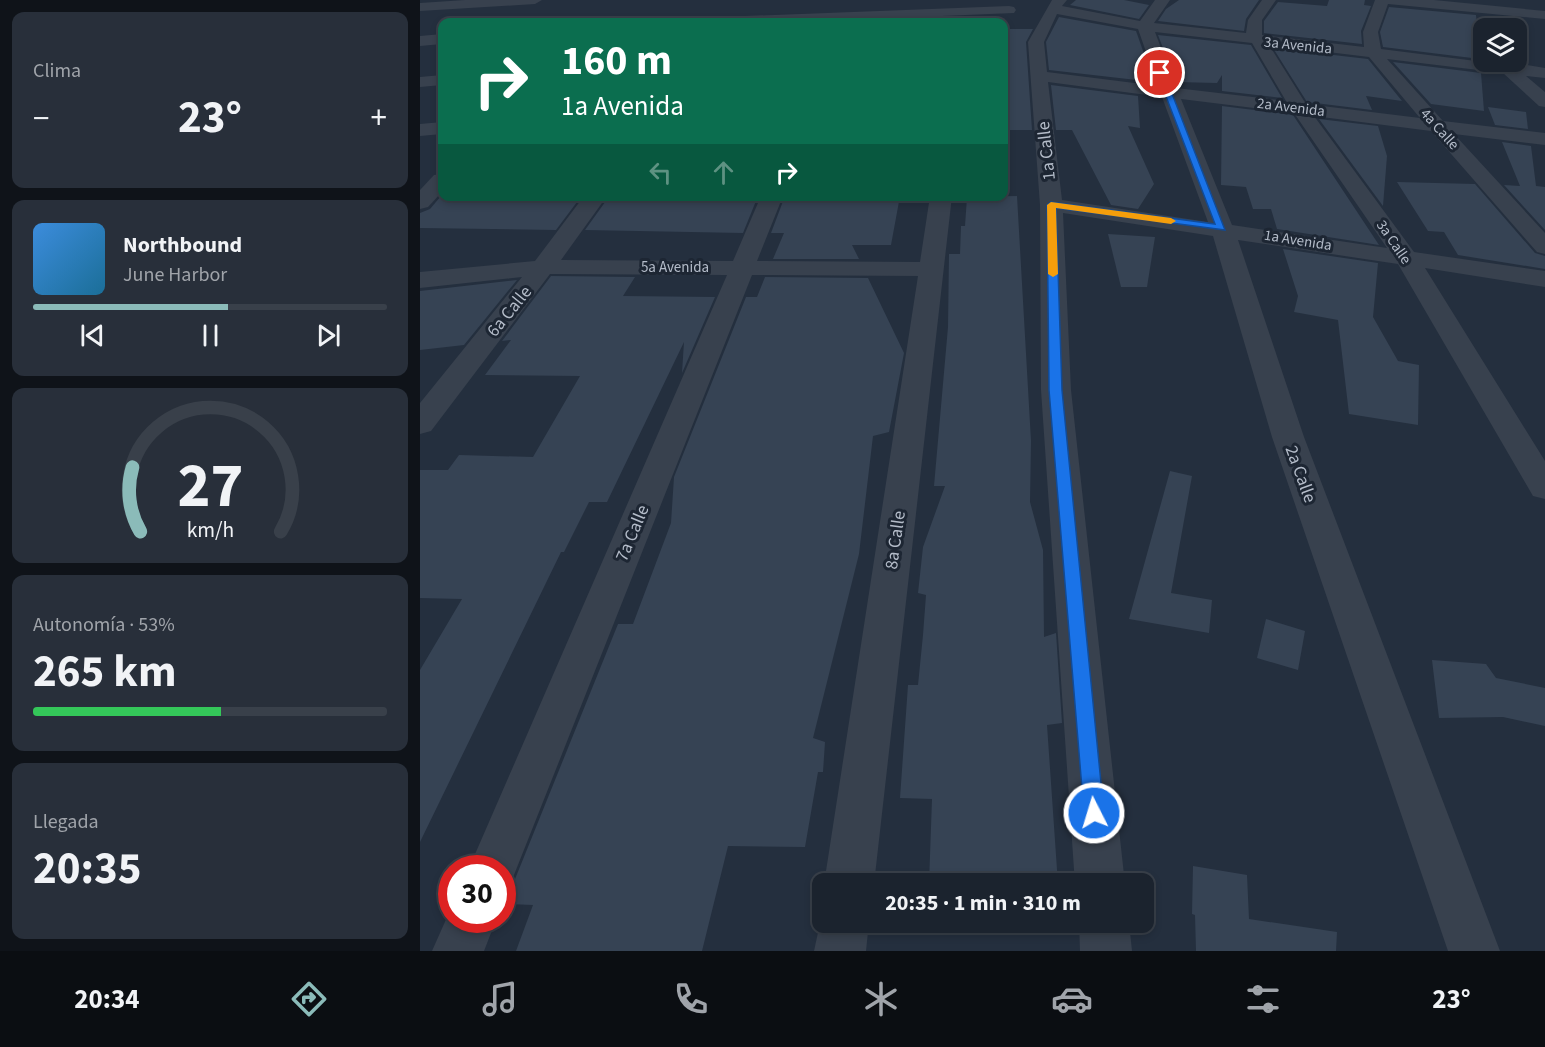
<!DOCTYPE html>
<html lang="es">
<head>
<meta charset="utf-8">
<style>
  :root { --surface:#1b232e; --page:#282f3a; --text:#f1f3f6; --muted:#a0a4aa; --line:#39404a; --accent:#8bbbb9 }
  body { margin:0; font-family:"Source Sans 3",sans-serif; background:var(--page); color:var(--text); height:100vh; display:flex; flex-direction:column; font-size:22px; white-space:nowrap }
  * { box-sizing:border-box; margin:0 }
  p { font-size:20px; color:var(--muted) }
  .icon { flex:none; width:33px; height:33px; fill:none; stroke:currentColor; stroke-width:2; stroke-linecap:round; stroke-linejoin:round }
  .map { position:relative; flex:1; overflow:hidden }
  .side { display:flex; flex-direction:column; gap:12px; padding:12px; background:#0f1319; width:420px }
  .side>* { flex:none }
  .banner { position:absolute; left:18px; top:18px; width:570px; height:183px; border-radius:12px; box-shadow:0 3px 9px #0003,0 0 0 2px var(--line); background:#0b6e4f; color:#fff; overflow:hidden }
  .tools { position:absolute; left:1053px; top:18px; display:grid; gap:12px }
  .tools a { display:grid; place-items:center; width:54px; height:54px; border-radius:12px; background:var(--surface); box-shadow:0 3px 9px #0003,0 0 0 2px var(--line); font-size:30px }
  .speed { position:absolute; left:18px; top:855px; display:flex; gap:12px; font-size:30px; font-weight:700; text-align:center }
  .speed>* { display:grid; place-content:center; width:78px; height:78px; border-radius:50%; background:var(--surface); box-shadow:0 3px 9px #0003,0 0 0 2px var(--line); line-height:1 }
  .speed .limit { border:9px solid #d22; background:#fff; color:#111 }
  .pin { position:absolute; display:grid; place-items:center; width:51px; height:51px; color:#fff; margin:-26px; border:3px solid #fff; border-radius:50%; box-shadow:0 2px 6px #0007 }
  .me { position:absolute; width:66px; margin:-33px; rotate:355deg; stroke-linejoin:round; filter:drop-shadow(0 0 4px #0008) }
  .turn { display:flex; align-items:center; gap:21px; height:126px; padding:0 24px; font-size:27px }
  .turn .icon { width:78px; height:78px; stroke-width:2.5 }
  .turn b { display:block; font-size:42px; line-height:51px }
  .lanes { display:flex; align-items:center; height:57px; padding:0 24px; background:#0003; justify-content:center; gap:30px; direction:ltr }
  .lanes .off { opacity:.35 }
  .big { font-size:45px; font-weight:700; line-height:1.1 }
  .side .tile { flex:1; display:flex; flex-direction:column; justify-content:center; gap:9px; min-width:0; padding:0 21px; border-radius:12px; background:var(--page) }
  .side .dial { align-items:center; gap:0 }
  .dial svg { height:156px; overflow:visible; fill:none; stroke:var(--line); stroke-width:7; stroke-linecap:round; text-anchor:middle }
  .dial text { fill:var(--text); stroke:none }
  .song { display:flex; align-items:center; gap:18px }
  .cover { width:72px; height:72px; border-radius:9px; background:linear-gradient(135deg,hsl(210 70% 55%),hsl(200 70% 35%)) }
  .played { height:6px; border-radius:3px; background:linear-gradient(90deg,var(--accent) 55%,var(--line) 55%) }
  .keys { display:flex; justify-content:space-around; direction:ltr }
  .heat { display:flex; justify-content:space-between; align-items:center; font-size:33px; direction:ltr }
  .charge { height:9px; border-radius:4px; background:linear-gradient(90deg,#34c759 53%,var(--line) 0) }
  .trip { position:absolute; left:392px; top:873px; width:342px; height:60px; border-radius:12px; background:var(--surface); box-shadow:0 3px 9px #0003,0 0 0 2px var(--line); font-weight:700; line-height:60px; text-align:center }
  .dock { display:flex; height:96px; justify-content:space-around; align-items:center; background:#0b0e12; color:var(--muted) }
  .dock .icon { width:42px; height:42px }
  .dock .selected { color:var(--accent) }
  .dock b { font-size:27px; color:var(--text) }
  main { display:flex; flex:1; min-height:0 }
  .map>svg:first-child { display:block }
</style>
</head>
<body>
<main>
<section class="side">
<div class="tile"><p>Clima</p>
<div class="heat"><a>−</a><b class="big">23°</b><a>+</a></div>
</div>
<div class="tile">
<div class="song"><i class="cover"></i><div><b>Northbound</b><p>June Harbor</p></div></div>
<div class="played"></div>
<div class="keys"><svg class="icon" aria-label="previous" viewBox="0 0 24 24"><path d="M18 5L8 12l10 7zM5 5v14"/></svg><svg class="icon" aria-label="pause" viewBox="0 0 24 24"><path d="M8 5v14M16 5v14"/></svg><svg class="icon" aria-label="next" viewBox="0 0 24 24"><path d="M6 5l10 7-10 7zM19 5v14"/></svg></div>
</div>
<div class="tile dial"><svg viewBox="0 0 100 80">
<path d="M14 69A42 42 0 1 1 86 69"/>
<path d="M14 69A42 42 0 0 1 10 36" stroke="#8bbbb9"/>
<text x="50" y="56" font-size="32" font-weight="700">27</text>
<text x="50" y="72" font-size="11">km/h</text>
</svg></div>
<div class="tile"><p>Autonomía · 53%</p><b class="big">265 km</b><div class="charge"></div></div>
<div class="tile"><p>Llegada</p><b class="big">20:35</b></div>
</section>
<div class="map">
<svg width="1125" height="951" viewBox="0 0 1125 951">
  <rect width="100%" height="100%" fill="#242f3e"/>
  <g fill="#364354">
    <polygon points="656,0 704,0 729,5 719,19 650,5"/>
    <polygon points="759,0 839,0 826,19 824,31 738,21 746,9"/>
    <polygon points="909,0 945,0 944,5 951,6 941,31 942,44 844,33 844,21 858,2 907,6"/>
    <polygon points="969,7 1056,15 1060,59 963,47 960,32"/>
    <polygon points="639,17 716,31 734,82 629,70 626,42"/>
    <polygon points="584,29 613,29 606,42 612,130 584,130"/>
    <polygon points="738,35 831,45 862,98 802,91 802,75 797,83 756,82"/>
    <polygon points="853,48 948,59 982,101 946,96 952,110 887,102"/>
    <polygon points="973,62 1061,73 1064,111 1011,104"/>
    <polygon points="631,85 718,96 720,128 708,126 734,184 718,209 691,205 652,130 636,130"/>
    <polygon points="802,106 873,115 959,245 857,229 851,209 833,209 826,187 801,185"/>
    <polygon points="1068,107 1106,112 1108,129 1075,125"/>
    <polygon points="899,119 958,126 967,156 963,206"/>
    <polygon points="1082,142 1111,146 1116,186 1125,187 1125,230 1084,185 1100,186"/>
    <polygon points="977,182 1055,184 1115,253 1125,256 1125,269 1038,255 1024,232 1008,231"/>
    <polygon points="21,196 102,196 160,198 136,230 0,228 0,213 10,209"/>
    <polygon points="196,196 338,196 323,233 165,230 188,198"/>
    <polygon points="365,196 480,196 471,245 432,245 439,259 353,259 364,233 351,233"/>
    <polygon points="597,196 611,441 610,502 623,550 624,637 636,633 642,723 627,725 638,884 509,884 512,799 480,798 488,685 498,685 503,635 506,595 498,593 503,547 525,486 514,486 528,327 529,254 540,254 541,226 545,226 547,197"/>
    <polygon points="688,234 735,237 727,287 701,287"/>
    <polygon points="863,249 958,263 953,317 978,361 999,365 998,425 929,414 918,320 874,312 878,296"/>
    <polygon points="131,276 215,277 203,296 295,297 262,373 264,342 187,502 169,502 144,552 141,552 0,842 0,670 42,599 0,598 0,470 28,470 39,455 113,457 160,376 65,375 91,340 82,341"/>
    <polygon points="345,277 448,278 484,353 469,432 453,436 439,554 393,738 405,742 403,772 398,772 385,847 308,846 282,951 96,951 113,905 85,904 198,624 213,624 251,523 254,477 326,297 337,297"/>
    <polygon points="97,280 44,345 0,350 0,291"/>
    <polygon points="750,471 772,476 751,593 792,600 789,633 709,619"/>
    <polygon points="846,619 885,631 878,670 837,658"/>
    <polygon points="1012,660 1066,664 1076,678 1125,688 1125,726 1083,717 1019,718"/>
    <polygon points="773,866 827,875 829,919 917,932 916,951 776,951 775,915 772,914"/>
  </g>
  <g fill="none" stroke-linecap="round" stroke-linejoin="round">
    <g fill="#38414e" fill-rule="evenodd">
      <polygon points="45,0 122,0 115,4 0,11 0,3"/>
      <path d="M632 0H647L642 6 720 21 735 0H750L734 23 826 33 828 20 842 0H856L842 20V35L944 47 943 32 955 0H1014L1125 11V19L968 4 958 32 961 49 1064 62H1090L1125 68V78L1106 76 1125 92V107L1119 106 1083 73 967 59 1023 121 1125 133V145L1034 134 1125 233V254L1117 252 1011 131 894 116 994 252 1125 271V287L1005 268 1125 461V499L1113 496 978 264 818 240 884 437 1080 951H1028L852 437 793 236 643 213 651 390 705 884H655L621 390 620 205 608 42ZM637 14 718 29 738 86 627 72 624 42ZM735 32 832 43 866 101 756 88ZM849 45 949 57 1000 118 886 104ZM628 82 742 97 788 222 642 200ZM761 99 874 113 967 248 812 225Z"/>
      <polygon points="589,6 594,7 596,10 594,13 378,22 267,22 274,18"/>
      <polygon points="22,34 22,44 0,46 0,36"/>
      <polygon points="22,75 22,85 0,87 0,77"/>
      <polygon points="22,122 22,134 0,136 0,124"/>
      <polygon points="22,174 22,192 8,207 0,209 0,190 14,175"/>
      <polygon points="164,196 187,196 141,260 313,261 341,196 363,196 337,261 500,262 510,196 532,196 454,884 404,884 498,276 332,275 90,885 82,888 82,868 49,868 307,275 130,274 11,431 0,434 0,403 102,277 0,288 0,272 115,261"/>
      <polygon points="32,906 32,920 76,920 64,951 12,951"/>
      <polygon points="402,914 402,922 449,922 446,951 394,951"/>
      <polygon points="659,922 709,922 712,951 660,951"/>
    </g>
  </g>
  <polygon fill="#1a73e8" stroke="#114b97" stroke-width="1.5" points="740,71 744,73 805,230 636,208 642,390 684,813 681,819 674,822 667,819 664,813 629,390 627,205 631,202 795,224 737,73"/>
  <polygon fill="#f59e0b" points="631,202 751,218 756,221 751,224 636,208 638,274 633,277 628,274 627,205"/>
  <g text-anchor="middle" stroke-width="6" stroke-linejoin="round" paint-order="stroke">
    <g font-size="15" fill="#b4bcc9" stroke="#1d2633">
      <text transform="translate(878 45) rotate(6)" y="5">3a Avenida</text>
      <text transform="translate(871 107) rotate(7)" y="5">2a Avenida</text>
      <text transform="translate(1020 129) rotate(48)" y="5">4a Calle</text>
      <text transform="translate(878 240) rotate(9)" y="5">1a Avenida</text>
      <text transform="translate(974 242) rotate(56)" y="5">3a Calle</text>
      <text x="255" y="272">5a Avenida</text>
    </g>
    <g font-size="18" fill="#b4bcc9" stroke="#1d2633">
      <text transform="translate(626 151) rotate(-96)" y="6">1a Calle</text>
      <text transform="translate(89 311) rotate(-51)" y="6">6a Calle</text>
      <text transform="translate(881 474) rotate(70)" y="6">2a Calle</text>
      <text transform="translate(212 533) rotate(-67)" y="6">7a Calle</text>
      <text transform="translate(475 540) rotate(-82)" y="6">8a Calle</text>
    </g>
  </g>
</svg>
<div class="tools">
<a><svg class="icon" aria-label="layers" viewBox="0 0 24 24"><path d="M12 4l9 5-9 5-9-5zM3 14l9 5 9-5"/></svg></a>
</div>
<div class="speed"><div class="limit">30</div></div>
<div class="pin" style="left:740px;top:73px;background:#d93025"><svg class="icon" aria-label="arrive" viewBox="0 0 24 24"><path d="M6 21V4h12l-3 4 3 4H6"/></svg></div>
<svg class="me" style="left:674px;top:813px" viewBox="-20 -20 40 40"><circle r="17" fill="#1a73e8" stroke="#fff" stroke-width="3"/><path d="M0-11L8 9 0 5-8 9z" fill="#fff"/></svg>
<div class="trip">20:35 · 1 min · 310 m</div>
<div class="banner">
<div class="turn"><svg class="icon" aria-label="right" viewBox="0 0 24 24"><path d="M7 20v-9h11M14 6l5 5-5 5"/></svg><div><b>160 m</b>1a Avenida</div></div>
<div class="lanes"><svg class="icon off" aria-label="left" viewBox="0 0 24 24"><path d="M17 20v-9H6M10 6l-5 5 5 5"/></svg><svg class="icon off" aria-label="ahead" viewBox="0 0 24 24"><path d="M12 20V5M6 11l6-6 6 6"/></svg><svg class="icon" aria-label="right" viewBox="0 0 24 24"><path d="M7 20v-9h11M14 6l5 5-5 5"/></svg></div>
</div>
</div>
</main>
<nav class="dock">
<b>20:34</b>
<svg class="icon selected" aria-label="directions" viewBox="0 0 24 24"><path d="M12 3l9 9-9 9-9-9zM9 14v-3h6M13 9l2 2-2 2"/></svg>
<svg class="icon" aria-label="music" viewBox="0 0 24 24"><path d="M9 18V5l10-2v13"/><circle cx="6" cy="18" r="3"/><circle cx="16" cy="16" r="3"/></svg>
<svg class="icon" aria-label="phone" viewBox="0 0 24 24"><path d="M5 4h4l2 5-3 2q2 4 5 5l2-3 5 2v4C11 20 4 13 5 4z"/></svg>
<svg class="icon" aria-label="climate" viewBox="0 0 24 24"><path d="M12 3v18M4 7l16 10M4 17L20 7"/></svg>
<svg class="icon" aria-label="car" viewBox="0 0 24 24"><path d="M5 17H2v-5l4-1 3-4h7l3 4 3 1v5h-3M9 17h6M6 11h13"/><circle cx="7" cy="17" r="2"/><circle cx="17" cy="17" r="2"/></svg>
<svg class="icon" aria-label="filters" viewBox="0 0 24 24"><path d="M4 7h16M4 17h16"/><circle cx="9" cy="7" r="2"/><circle cx="15" cy="17" r="2"/></svg>
<b>23°</b>
</nav>
</body>
</html>
